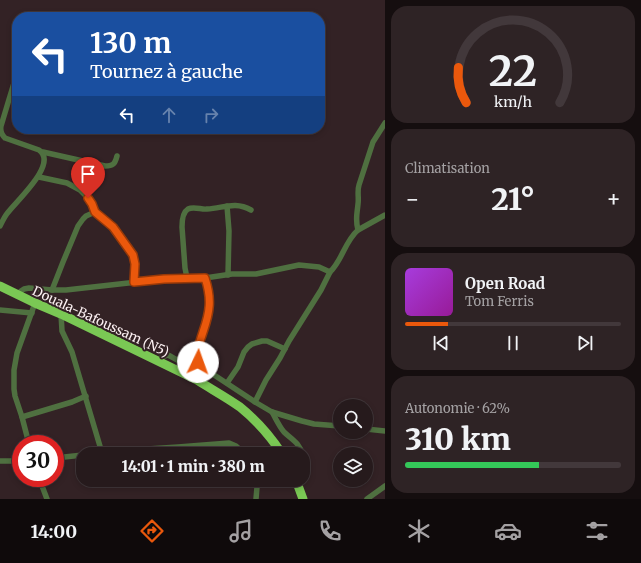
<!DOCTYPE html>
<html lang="fr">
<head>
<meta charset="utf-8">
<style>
  :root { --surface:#261a1c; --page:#2e2325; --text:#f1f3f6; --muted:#a4a1a3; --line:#42383b; --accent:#ea580c }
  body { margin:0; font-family:Merriweather,serif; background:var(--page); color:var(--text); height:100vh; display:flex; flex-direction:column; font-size:15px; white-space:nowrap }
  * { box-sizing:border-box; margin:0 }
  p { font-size:13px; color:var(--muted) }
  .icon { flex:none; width:22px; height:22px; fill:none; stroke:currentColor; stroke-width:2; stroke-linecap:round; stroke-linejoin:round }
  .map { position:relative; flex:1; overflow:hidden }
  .sheet { display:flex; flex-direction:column; gap:6px; padding:6px; background:#150e0f; width:256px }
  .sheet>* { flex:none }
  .guide { position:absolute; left:12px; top:12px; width:313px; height:122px; border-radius:16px; box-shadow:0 2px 6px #0003,0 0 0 1px var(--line); background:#1a4fa0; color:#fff; overflow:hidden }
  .buttons { position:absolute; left:333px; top:399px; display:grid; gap:8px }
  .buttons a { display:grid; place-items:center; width:40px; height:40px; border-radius:50%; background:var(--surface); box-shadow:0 2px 6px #0003,0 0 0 1px var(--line); font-size:20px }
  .speed { position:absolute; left:12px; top:435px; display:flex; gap:8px; font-size:20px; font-weight:700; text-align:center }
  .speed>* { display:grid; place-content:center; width:52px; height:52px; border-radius:50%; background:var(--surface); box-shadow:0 2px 6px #0003,0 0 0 1px var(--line); line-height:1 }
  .speed .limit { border:6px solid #d22; background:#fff; color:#111 }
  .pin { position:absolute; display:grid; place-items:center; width:34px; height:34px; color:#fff; margin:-41px -17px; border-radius:50% 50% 50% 0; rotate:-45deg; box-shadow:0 0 4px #0007 }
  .pin .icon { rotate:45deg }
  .me { position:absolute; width:44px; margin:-22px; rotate:3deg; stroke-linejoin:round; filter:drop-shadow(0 0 3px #0008) }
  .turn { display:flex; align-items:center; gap:14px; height:84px; padding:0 12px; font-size:18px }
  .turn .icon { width:52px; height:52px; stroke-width:2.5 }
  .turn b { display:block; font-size:28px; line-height:34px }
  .lanes { display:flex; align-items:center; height:38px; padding:0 12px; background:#0003; justify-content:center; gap:20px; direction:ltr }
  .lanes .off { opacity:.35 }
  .big { font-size:30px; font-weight:800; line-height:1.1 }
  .sheet .widget { flex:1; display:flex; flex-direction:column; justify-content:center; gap:6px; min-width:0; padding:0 14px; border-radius:16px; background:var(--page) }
  .sheet .dial { align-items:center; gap:0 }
  .dial svg { height:104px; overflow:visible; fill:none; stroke:var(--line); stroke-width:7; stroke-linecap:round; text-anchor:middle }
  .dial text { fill:var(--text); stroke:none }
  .song { display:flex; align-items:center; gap:12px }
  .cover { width:48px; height:48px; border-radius:6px; background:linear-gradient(135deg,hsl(280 70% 55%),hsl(300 70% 35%)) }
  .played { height:4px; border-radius:2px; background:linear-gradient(90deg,var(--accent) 20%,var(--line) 20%) }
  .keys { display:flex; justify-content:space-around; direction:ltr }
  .heat { display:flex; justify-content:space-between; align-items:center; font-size:22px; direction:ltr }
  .charge { height:6px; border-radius:3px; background:linear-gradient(90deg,#34c759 62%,var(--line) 0) }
  .trip { position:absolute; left:76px; top:447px; width:234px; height:40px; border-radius:16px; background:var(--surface); box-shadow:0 2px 6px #0003,0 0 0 1px var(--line); font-weight:800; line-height:40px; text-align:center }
  .dock { display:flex; height:64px; justify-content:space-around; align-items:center; background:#0f0a0b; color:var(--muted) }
  .dock .icon { width:28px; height:28px }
  .dock .on { color:var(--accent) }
  .dock b { font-size:18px; color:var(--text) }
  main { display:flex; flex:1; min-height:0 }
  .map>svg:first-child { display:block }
</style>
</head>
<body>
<main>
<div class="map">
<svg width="385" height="499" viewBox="0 0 385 499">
  <rect width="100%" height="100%" fill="#332225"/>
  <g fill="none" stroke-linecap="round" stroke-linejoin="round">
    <g stroke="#4f7040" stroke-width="5.5">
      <path d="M43 152 105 166C113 166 115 164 117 156"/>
      <polyline points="39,177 67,183 80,190 88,198 95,212 113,227 133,255 135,264 134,282"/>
      <polyline points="227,206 229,231 228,275"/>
      <path d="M0 226C2 222 4 218 6 215 15 202 59 164 39 150L5 138C1 134 0 131 1 126L14 83"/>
      <path d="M358 230C355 219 357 215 358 204 359 198 357 191 359 185L373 142 385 123"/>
      <path d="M187 278 185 268 182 227C182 221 183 212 188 209 194 206 202 210 207 209 224 208 235 201 251 210"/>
      <polyline points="205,278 209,293 210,301 206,324 199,342 197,358 198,363 202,367 255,402 272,412 302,421 314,424 340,426"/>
      <polyline points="52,290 63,262 78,226 83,219 86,216 95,212"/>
      <path d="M18 295 21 291 24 289 29 288 52 290H66L164 279 205 278 232 274H256L299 265 319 267 330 272C342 261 345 241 358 230L385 215"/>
      <polyline points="0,310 32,313"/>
      <polyline points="61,314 62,331 72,352 102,453"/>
      <path d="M158 362 162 357 168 355C176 359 189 369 198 363"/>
      <polyline points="227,383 238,367 244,352 248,347 252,344 262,341 267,341 285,349"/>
      <polyline points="255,402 266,380 280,358 289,341 321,290 330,272"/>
      <path d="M272 412C276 419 279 426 284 432 291 439 300 443 302 454"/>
      <polyline points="22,417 72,402 86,396"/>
      <polyline points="366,429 385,431"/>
      <polyline points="29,444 22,417 15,396 14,389 14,370 17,353 35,303"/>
      <polyline points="94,454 132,450 178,447 229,443 236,446 245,454"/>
      <polyline points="55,458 83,455"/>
      <polyline points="0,461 21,461"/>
      <polyline points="39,478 47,499"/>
      <polyline points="256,499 257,487 256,480"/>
      <polyline points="367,499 385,486"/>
    </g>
    <g stroke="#7ac854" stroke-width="9">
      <path d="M0 286 35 303 61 314 197 380C211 389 226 397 240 407 256 420 271 437 282 454"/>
      <polyline points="296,480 303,499"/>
    </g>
  </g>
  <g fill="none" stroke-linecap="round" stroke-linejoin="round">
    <defs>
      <path id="route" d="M88 198 92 204 95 212 113 227 133 255 135 264 134 282 164 279 205 278C212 299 210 312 203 332 200 342 195 352 198 362"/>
    </defs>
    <use href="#route" stroke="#983908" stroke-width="10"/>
    <use href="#route" stroke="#ea580c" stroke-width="7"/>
  </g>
  <g text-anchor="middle" stroke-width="4" stroke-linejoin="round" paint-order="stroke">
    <g font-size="13" fill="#fcf0f2" stroke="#332225">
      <text transform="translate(101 321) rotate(25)" y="5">Douala-Bafoussam (N5)</text>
    </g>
  </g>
</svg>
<div class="buttons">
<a><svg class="icon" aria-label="search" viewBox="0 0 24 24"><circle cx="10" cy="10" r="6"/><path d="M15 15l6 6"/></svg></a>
<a><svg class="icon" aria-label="layers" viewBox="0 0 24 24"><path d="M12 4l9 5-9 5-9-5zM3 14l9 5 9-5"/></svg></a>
</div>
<div class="speed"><div class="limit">30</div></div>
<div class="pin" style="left:88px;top:198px;background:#d93025"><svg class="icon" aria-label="arrive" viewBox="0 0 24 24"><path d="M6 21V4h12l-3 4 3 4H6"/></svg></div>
<svg class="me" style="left:198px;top:362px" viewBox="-20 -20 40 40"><circle r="19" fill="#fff"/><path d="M0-13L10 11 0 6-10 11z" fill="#ea580c"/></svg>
<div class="trip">14:01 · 1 min · 380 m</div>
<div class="guide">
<div class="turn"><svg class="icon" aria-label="left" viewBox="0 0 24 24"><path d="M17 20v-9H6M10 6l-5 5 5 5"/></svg><div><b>130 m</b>Tournez à gauche</div></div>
<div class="lanes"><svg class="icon" aria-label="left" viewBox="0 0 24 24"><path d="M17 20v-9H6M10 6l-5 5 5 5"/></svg><svg class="icon off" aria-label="ahead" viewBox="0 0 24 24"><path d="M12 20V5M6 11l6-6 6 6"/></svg><svg class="icon off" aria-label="right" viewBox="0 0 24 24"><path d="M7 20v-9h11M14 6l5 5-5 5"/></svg></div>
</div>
</div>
<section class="sheet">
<div class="widget dial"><svg viewBox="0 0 100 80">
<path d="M14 69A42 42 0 1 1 86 69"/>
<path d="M14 69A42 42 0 0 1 8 42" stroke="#ea580c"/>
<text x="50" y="56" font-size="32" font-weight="700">22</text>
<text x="50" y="72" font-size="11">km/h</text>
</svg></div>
<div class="widget"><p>Climatisation</p>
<div class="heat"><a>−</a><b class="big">21°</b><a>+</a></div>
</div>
<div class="widget">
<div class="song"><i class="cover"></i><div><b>Open Road</b><p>Tom Ferris</p></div></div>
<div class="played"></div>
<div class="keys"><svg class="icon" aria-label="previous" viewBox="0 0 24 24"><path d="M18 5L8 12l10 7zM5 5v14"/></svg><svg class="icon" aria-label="pause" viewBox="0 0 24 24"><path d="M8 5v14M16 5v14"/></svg><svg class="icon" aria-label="next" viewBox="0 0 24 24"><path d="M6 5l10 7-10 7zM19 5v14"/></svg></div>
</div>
<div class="widget"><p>Autonomie · 62%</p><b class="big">310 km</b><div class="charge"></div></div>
</section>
</main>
<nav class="dock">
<b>14:00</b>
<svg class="icon on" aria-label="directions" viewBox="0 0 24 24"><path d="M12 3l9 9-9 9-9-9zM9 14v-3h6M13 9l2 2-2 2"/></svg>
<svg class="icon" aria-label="music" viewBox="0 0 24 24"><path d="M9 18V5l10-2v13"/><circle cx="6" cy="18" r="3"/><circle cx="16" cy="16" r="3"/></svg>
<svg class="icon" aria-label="phone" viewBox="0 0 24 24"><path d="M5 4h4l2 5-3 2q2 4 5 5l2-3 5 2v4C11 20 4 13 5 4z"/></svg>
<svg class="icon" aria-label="climate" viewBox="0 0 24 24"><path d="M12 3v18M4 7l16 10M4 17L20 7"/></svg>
<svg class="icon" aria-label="car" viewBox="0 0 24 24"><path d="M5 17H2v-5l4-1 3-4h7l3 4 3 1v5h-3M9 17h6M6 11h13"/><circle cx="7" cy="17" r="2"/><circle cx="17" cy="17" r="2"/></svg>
<svg class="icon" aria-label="filters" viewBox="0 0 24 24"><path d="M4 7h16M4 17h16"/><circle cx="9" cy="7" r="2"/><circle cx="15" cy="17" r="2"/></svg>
</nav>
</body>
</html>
